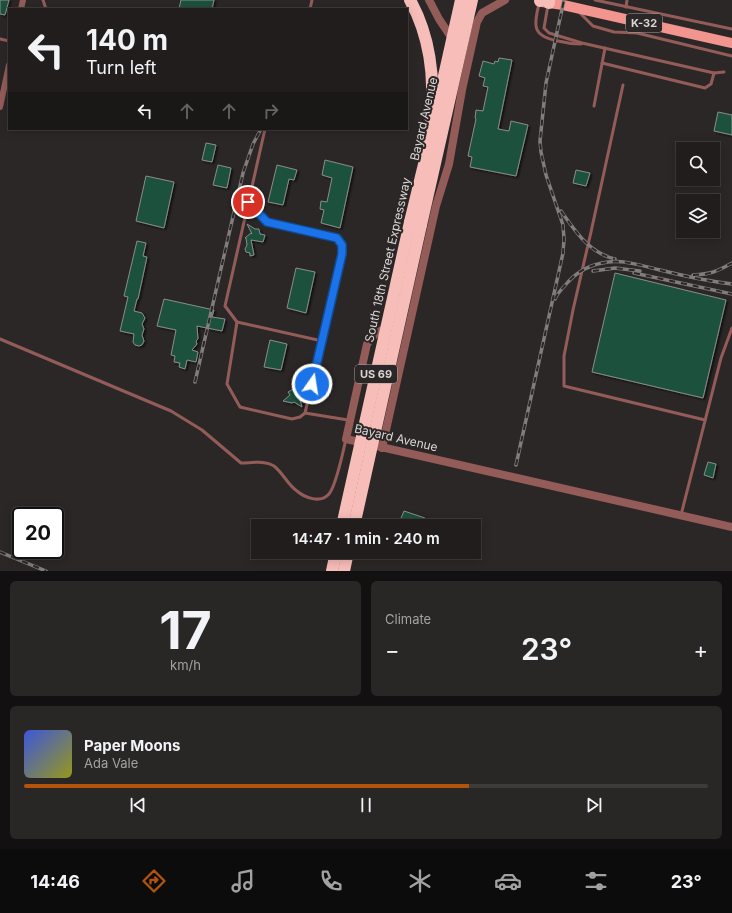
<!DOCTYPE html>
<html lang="en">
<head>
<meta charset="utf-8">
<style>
  :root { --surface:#211d1d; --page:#292626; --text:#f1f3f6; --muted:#a2a2a4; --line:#3e3b3b; --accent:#b45309 }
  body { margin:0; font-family:Inter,sans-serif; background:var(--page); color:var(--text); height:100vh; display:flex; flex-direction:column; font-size:15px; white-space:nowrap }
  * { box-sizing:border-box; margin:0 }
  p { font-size:13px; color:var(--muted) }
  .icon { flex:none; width:22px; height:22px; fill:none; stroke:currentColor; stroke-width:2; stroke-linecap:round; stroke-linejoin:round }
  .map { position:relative; height:571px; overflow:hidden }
  .details { display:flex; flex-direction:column; gap:10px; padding:10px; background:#121010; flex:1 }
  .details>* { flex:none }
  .hud { position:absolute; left:8px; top:8px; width:400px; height:122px; border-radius:0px; box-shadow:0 2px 10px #0003,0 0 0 1px var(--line); background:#211d1d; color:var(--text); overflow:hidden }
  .fabs { position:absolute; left:676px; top:142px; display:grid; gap:8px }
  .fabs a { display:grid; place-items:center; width:44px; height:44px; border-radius:0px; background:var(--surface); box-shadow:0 2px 10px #0003,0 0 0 1px var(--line); font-size:20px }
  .speed { position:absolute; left:12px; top:507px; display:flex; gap:8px; font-size:20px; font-weight:700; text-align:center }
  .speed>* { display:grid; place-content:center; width:52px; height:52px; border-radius:50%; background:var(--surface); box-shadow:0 2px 10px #0003,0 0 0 1px var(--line); line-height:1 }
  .speed .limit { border:2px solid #111; border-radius:6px; background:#fff; color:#111 }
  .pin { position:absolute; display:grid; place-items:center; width:34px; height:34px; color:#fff; margin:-17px; border:2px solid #fff; border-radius:50%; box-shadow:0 1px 4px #0007 }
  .me { position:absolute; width:44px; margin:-22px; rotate:13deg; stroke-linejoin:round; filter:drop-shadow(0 0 3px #0008) }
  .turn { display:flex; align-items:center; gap:14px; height:84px; padding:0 12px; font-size:18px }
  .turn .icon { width:52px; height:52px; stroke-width:2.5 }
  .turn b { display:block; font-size:28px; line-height:34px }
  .lanes { display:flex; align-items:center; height:38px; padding:0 12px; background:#0003; justify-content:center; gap:20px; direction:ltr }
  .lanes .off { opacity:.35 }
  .big { font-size:30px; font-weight:600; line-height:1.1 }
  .details .widget { flex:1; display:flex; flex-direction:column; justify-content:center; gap:6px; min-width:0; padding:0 14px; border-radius:6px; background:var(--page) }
  .details .dial { align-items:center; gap:0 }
  .dial b { font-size:52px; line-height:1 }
  .song { display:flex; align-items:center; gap:12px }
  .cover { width:48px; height:48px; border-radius:6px; background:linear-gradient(135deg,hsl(230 70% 55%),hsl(60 70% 35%)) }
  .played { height:4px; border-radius:2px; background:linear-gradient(90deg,var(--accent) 65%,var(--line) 65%) }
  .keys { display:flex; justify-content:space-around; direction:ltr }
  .heat { display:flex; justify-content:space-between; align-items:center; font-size:22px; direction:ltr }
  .details .tiles { flex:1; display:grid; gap:10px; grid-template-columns:1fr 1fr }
  .widget:last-child { grid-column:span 2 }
  .trip { position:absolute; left:251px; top:519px; width:230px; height:40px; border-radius:0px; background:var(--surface); box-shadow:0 2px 10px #0003,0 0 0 1px var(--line); font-weight:600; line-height:40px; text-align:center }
  .tabs { display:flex; height:64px; justify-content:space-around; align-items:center; background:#0d0c0c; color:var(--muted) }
  .tabs .icon { width:28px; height:28px }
  .tabs .on { color:var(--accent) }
  .tabs b { font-size:18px; color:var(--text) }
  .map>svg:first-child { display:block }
</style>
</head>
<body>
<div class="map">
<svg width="732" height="571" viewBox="0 0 732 571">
  <defs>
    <filter id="shadow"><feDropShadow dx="2" dy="1.5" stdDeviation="1" flood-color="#0009"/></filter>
  </defs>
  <rect width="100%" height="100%" fill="#2c2727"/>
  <g fill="#1f513d" stroke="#898d8b" filter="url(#shadow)">
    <polygon points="0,0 9,0 5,15 0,14"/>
    <polygon points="181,0 214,0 212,9 179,9"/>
    <polygon points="499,58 512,60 498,129 509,131 511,121 528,125 516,176 470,167 472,157 468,156 476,119 475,118 476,110 483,111 488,87 483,86 485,78 479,76 483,61 494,64 495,61 498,62"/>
    <polygon points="718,112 732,115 732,135 714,131"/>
    <polygon points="206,143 216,145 212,162 202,160"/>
    <polygon points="325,160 353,167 340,228 321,223 324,210 320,209 321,201 327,202 332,178 322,175"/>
    <polygon points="218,165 231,168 227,188 213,185"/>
    <polygon points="277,165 297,170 294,180 289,179 283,205 268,202"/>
    <polygon points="576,170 590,173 586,186 573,183"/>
    <polygon points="146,176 174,182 164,228 136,221"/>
    <polygon points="247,224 255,229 259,229 260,234 265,235 263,242 251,240 254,255 250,256 250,253 246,252 245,249 247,245 246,238 245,238 251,233 252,234"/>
    <polygon points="137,241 146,243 143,256 147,257 138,299 137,299 134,311 142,313 145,318 142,324 144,329 142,335 144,341 142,345 139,346 135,345 133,342 134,334 120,331 128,297 124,296"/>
    <polygon points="296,268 315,272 306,313 287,308"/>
    <polygon points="615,273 726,300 703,398 592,372"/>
    <polygon points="164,299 214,310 212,317 225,319 222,331 197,326 198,339 196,341 197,344 192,350 198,352 196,362 187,360 185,369 179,367 180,363 174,362 175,356 171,355 176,330 157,326"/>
    <polygon points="270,340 287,344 281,370 264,367"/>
    <polygon points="297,387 298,393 306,394 300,399 302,407 294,402 292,403 283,401 290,395 288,392"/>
    <polygon points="708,462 716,464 713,478 704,475"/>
    <polygon points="404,511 425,518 422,526 408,526 399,523"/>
  </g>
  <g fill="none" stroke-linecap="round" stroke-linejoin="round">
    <g stroke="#945c58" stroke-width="3">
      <polyline points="43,0 46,9"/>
      <polyline points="595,0 732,29"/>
      <path d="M539 4C533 27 533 36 558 41 566 43 573 44 581 44"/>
      <polyline points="548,5 544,28 549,33 582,43 714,73 724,72"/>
      <polyline points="626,7 627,0"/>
      <polyline points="310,9 312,0"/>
      <polyline points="579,12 593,26 614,32 637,33 732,56"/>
      <polyline points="0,39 9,41"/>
      <polyline points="602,63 705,88 711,84 714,73"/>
      <polyline points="623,85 591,232 573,310 564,356 564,386 705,420"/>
      <polyline points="594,106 605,48"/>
      <polyline points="248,202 267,222 337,238 342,245 342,254 305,413 300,417 292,419 240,407 227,384 237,322 225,306 265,129"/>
      <polyline points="237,322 322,341"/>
      <path d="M0 339 171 411 202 430 241 463C251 463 265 460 274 466 283 473 288 485 297 491 305 498 320 503 328 495 336 488 343 451 346 439"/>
      <polyline points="305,413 348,420"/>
      <polyline points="681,515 721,358 732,328"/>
    </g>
    <g stroke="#945c58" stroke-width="6">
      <polyline points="21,9 23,0"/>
      <polyline points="0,107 9,65"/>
    </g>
    <g stroke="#945c58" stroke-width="8">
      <polyline points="429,0 439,19 453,40"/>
      <polyline points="388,327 376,333 367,344 346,439 732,527"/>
      <polyline points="382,448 436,206 449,164 462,90 477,22 482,13 505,0"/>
    </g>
    <polyline stroke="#f2958f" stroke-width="10" points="542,2 563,5 732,43"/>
    <g stroke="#f7bdb9" stroke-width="12">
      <path d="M410 0C429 34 436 78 430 117"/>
      <polyline points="540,1 541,0"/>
      <polyline points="549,3 549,0"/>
      <polyline points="410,222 427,152 426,143"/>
      <polyline points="421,225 472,0"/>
      <polyline points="332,571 336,552"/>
      <polyline points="344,571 348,552"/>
    </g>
    <defs>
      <g id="rail">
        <path d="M561 211C576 232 589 253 615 259"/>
        <polyline points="593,271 615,268 640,271"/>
        <polyline points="634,273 732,294"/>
        <path d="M693 275C711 274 716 272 732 263"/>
        <path d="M555 299C558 292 563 288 568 282 579 270 592 264 608 262 625 260 643 266 660 270 684 276 707 281 732 284"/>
        <polyline points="195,382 243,173 253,144 261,129"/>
        <polyline points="516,465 563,253 564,239 563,225 546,175 541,152 540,141 546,83 564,0"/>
        <polyline points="0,552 46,571"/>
      </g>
    </defs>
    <use href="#rail" stroke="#817d7d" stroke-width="3.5"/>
    <use href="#rail" stroke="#2c2727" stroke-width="2" stroke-dasharray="6" stroke-linecap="butt"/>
    <g stroke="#f7bdb9" stroke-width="12">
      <polyline points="427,152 461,0"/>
      <polyline points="342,526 410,222"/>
      <polyline points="354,526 421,225"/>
    </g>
  </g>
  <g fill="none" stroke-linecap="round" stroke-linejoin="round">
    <defs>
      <polyline id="route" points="248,202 267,222 337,238 342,245 342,254 312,384"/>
    </defs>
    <use href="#route" stroke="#114b97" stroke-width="10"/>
    <use href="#route" stroke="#1a73e8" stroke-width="7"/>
  </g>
  <g text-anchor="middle" stroke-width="4" stroke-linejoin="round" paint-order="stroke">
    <g fill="#2c2727" stroke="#a5a2a1" stroke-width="1">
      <rect x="626" y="14" width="36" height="18" rx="3"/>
      <rect x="355" y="365" width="42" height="18" rx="3"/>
    </g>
    <g font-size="11" font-weight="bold" fill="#d9d6d5">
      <text x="644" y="27">K-32</text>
      <text x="376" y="378">US 69</text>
    </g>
    <g font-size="12" fill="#d9d6d5" stroke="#2c2727">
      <text transform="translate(424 119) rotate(-77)" y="4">Bayard Avenue</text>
      <text transform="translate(388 260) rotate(-77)" y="4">South 18th Street Expressway</text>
      <text transform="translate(396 438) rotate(13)" y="4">Bayard Avenue</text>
    </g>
  </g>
</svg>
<div class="fabs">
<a><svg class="icon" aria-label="search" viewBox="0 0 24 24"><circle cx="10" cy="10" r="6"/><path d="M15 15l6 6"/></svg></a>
<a><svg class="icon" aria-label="layers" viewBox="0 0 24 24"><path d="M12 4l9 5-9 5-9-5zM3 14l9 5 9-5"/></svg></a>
</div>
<div class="speed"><div class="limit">20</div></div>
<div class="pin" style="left:248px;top:202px;background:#d93025"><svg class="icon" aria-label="arrive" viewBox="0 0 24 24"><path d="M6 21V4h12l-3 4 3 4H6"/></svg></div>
<svg class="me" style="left:312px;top:384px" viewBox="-20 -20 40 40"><circle r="17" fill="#1a73e8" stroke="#fff" stroke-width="3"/><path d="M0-11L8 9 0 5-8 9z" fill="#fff"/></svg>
<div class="trip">14:47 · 1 min · 240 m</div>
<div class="hud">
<div class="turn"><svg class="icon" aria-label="left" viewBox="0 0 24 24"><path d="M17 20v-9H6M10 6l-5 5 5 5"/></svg><div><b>140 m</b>Turn left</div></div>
<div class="lanes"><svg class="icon" aria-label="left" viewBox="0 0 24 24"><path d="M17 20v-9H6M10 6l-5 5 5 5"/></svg><svg class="icon off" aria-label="ahead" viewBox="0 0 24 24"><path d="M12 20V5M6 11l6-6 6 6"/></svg><svg class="icon off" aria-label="ahead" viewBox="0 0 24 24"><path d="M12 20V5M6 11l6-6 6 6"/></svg><svg class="icon off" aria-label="right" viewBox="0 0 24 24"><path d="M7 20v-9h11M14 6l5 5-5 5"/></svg></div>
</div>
</div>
<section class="details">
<div class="tiles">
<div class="widget dial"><b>17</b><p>km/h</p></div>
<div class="widget"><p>Climate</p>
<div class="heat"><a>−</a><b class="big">23°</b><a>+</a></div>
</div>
<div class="widget">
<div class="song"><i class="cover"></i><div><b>Paper Moons</b><p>Ada Vale</p></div></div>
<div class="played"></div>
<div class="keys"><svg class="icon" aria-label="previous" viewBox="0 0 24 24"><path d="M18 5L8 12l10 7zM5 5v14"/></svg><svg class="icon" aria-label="pause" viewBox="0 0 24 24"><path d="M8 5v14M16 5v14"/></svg><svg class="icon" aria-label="next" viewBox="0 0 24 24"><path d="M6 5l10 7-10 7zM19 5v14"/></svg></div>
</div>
</div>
</section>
<nav class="tabs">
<b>14:46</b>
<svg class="icon on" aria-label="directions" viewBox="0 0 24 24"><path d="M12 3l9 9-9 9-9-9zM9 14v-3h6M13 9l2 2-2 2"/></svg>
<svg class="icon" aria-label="music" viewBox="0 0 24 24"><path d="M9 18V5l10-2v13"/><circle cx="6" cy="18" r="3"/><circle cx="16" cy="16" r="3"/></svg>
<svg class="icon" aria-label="phone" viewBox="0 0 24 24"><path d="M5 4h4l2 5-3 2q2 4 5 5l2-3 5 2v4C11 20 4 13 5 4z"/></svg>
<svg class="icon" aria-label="climate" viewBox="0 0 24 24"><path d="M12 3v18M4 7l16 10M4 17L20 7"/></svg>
<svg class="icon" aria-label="car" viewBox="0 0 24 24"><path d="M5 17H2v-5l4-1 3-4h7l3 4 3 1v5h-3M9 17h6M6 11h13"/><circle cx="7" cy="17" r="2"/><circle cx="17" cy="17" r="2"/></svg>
<svg class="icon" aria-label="filters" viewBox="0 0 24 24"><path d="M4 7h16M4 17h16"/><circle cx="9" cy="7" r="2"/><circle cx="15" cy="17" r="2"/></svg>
<b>23°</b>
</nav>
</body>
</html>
